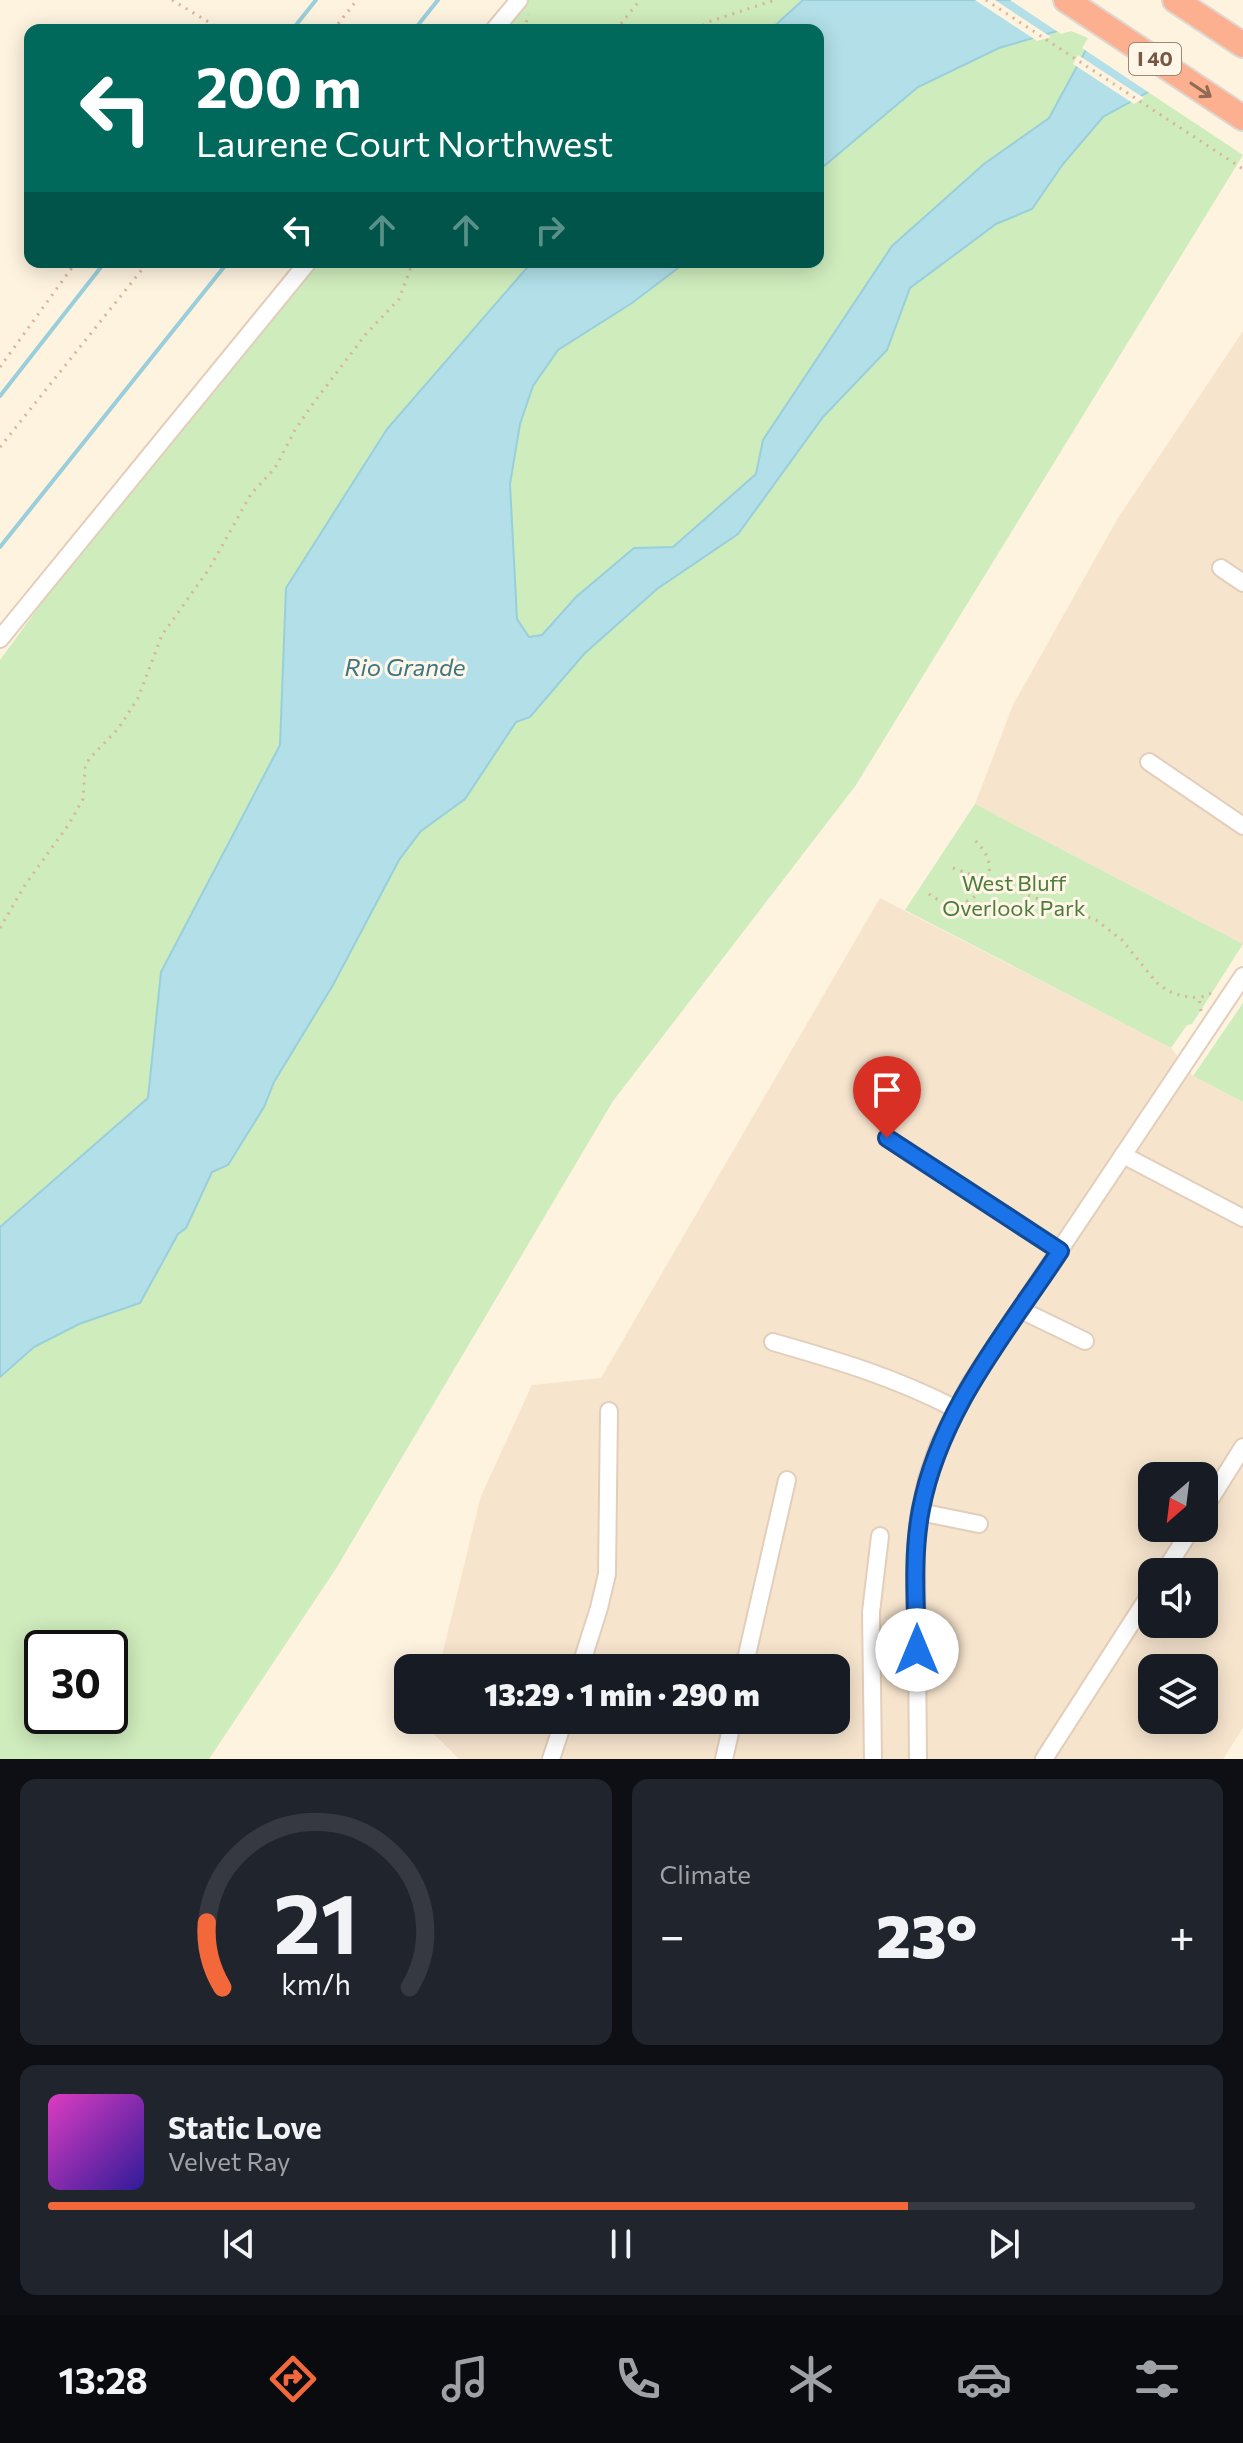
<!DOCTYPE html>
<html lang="en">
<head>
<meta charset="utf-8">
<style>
  :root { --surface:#171b24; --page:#20242c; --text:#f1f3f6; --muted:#9ea1a6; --line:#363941; --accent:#f2683a }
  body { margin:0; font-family:Commissioner,sans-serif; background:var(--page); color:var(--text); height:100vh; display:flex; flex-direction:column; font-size:30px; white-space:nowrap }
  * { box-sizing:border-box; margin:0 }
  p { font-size:26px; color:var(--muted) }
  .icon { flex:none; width:44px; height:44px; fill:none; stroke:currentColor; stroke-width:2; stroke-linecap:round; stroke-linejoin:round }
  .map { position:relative; height:1759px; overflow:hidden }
  .details { display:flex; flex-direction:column; gap:20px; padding:20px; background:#0d0f14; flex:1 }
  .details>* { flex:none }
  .banner { position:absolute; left:24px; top:24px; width:800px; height:244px; border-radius:16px; box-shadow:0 4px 20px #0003; background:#00695c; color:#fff; overflow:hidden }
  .needle { width:52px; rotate:208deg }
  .buttons { position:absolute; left:1138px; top:1462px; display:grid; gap:16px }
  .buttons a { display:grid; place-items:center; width:80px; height:80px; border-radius:16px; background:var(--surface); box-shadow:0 4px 20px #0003; font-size:40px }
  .speed { position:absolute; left:24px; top:1630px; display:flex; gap:16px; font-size:40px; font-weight:700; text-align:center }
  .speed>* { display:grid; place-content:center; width:104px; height:104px; border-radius:50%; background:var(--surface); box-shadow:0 4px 20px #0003; line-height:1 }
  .speed .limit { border:4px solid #111; border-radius:12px; background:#fff; color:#111 }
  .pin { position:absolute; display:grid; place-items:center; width:68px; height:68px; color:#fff; margin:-82px -34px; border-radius:50% 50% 50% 0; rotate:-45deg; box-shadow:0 0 8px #0007 }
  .pin .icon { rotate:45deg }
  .me { position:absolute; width:88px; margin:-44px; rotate:0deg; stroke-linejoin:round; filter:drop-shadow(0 0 6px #0008) }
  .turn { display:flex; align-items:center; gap:28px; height:168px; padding:0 40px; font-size:36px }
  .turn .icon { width:104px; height:104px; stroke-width:2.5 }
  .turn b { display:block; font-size:56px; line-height:68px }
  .lanes { display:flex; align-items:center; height:76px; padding:0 40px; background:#0003; justify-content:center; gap:40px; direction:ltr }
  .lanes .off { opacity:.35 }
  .big { font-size:60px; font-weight:800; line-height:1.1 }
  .details .card { flex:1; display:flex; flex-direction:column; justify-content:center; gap:12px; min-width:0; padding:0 28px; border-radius:16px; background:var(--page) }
  .details .dial { align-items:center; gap:0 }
  .dial svg { height:208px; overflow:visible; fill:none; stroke:var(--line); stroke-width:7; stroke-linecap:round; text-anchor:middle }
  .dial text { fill:var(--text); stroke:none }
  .song { display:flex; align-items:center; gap:24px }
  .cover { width:96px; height:96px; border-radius:12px; background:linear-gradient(135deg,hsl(310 70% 55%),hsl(250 70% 35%)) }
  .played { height:8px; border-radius:4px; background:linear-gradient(90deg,var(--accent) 75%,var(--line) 75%) }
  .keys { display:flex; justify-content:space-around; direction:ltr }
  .heat { display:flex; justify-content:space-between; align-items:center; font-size:44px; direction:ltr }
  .details .tiles { flex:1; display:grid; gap:20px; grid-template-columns:1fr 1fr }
  .card:last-child { grid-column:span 2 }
  .trip { position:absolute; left:394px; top:1654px; width:456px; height:80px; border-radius:16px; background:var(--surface); box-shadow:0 4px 20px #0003; font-weight:800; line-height:80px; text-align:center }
  .tabs { display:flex; height:128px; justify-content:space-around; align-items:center; background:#090b0e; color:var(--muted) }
  .tabs .icon { width:56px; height:56px }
  .tabs .selected { color:var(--accent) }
  .tabs b { font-size:36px; color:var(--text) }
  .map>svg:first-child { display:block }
</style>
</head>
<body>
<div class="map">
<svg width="1243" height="1759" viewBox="0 0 1243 1759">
  <rect width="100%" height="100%" fill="#fef3df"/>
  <g fill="#f6e4cd" fill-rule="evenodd">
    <polygon points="1243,331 1243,944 975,804 1013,705 1118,518"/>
    <path d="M880 898 1171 1048 1193 1076 1243 1102V1728L1223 1759H459L426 1726 427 1720H836V1668H439L481 1496 532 1385 601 1378ZM1152 1476H1204V1528H1152ZM1152 1572H1204V1624H1152ZM1152 1668H1204V1720H1152Z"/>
  </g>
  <g fill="#cfecbd" fill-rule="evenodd">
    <polygon points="529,0 803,0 770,30 504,30"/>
    <polygon points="1071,27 1094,36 1049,118 984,164 892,246 763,440 756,474 673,548 634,548 576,597 542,635 529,637 517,619 510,484 520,424 533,386 558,350 632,303 686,262 818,262 818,171 918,87 999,48"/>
    <path d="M1148 92 1243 155 856 785 613 1101 337 1567 209 1759H0V1377L34 1348 79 1324 140 1303 178 1234 186 1228 213 1171 228 1165 264 1107 274 1082 333 985 399 860 421 831 465 799 516 722 530 717 584 654 657 589 738 534 823 417 887 350 910 288 996 224 1032 209 1063 164 1103 117ZM42 1648H110V1716H42Z"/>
    <polygon points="314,262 532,262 387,429 286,588 280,745 161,971 148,1098 0,1227 0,660 100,523"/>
    <polygon points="975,804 1243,944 1192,1024 1187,1025 1171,1048 905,910"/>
    <polygon points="1243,1003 1243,1102 1193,1076"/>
  </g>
  <polygon fill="#b2dfe8" stroke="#98cfdb" stroke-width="2" points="803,0 1194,0 1148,92 1103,117 1063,164 1032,209 996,224 910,288 887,350 823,417 738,534 657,589 584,654 530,717 516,722 465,799 421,831 399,860 333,985 274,1082 264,1107 228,1165 212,1172 186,1228 178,1234 140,1303 79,1324 34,1347 0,1377 0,1227 148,1098 161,972 280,745 286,588 387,429 532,262 686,262 632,303 558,350 533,386 520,424 510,484 517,619 529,637 542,635 576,597 634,548 673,547 756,474 763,440 892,246 984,164 1049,118 1093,37 1071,27 999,48 918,87 818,171 818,30 770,30"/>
  <g fill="#fef3df">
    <polygon points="975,0 995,0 1051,37 1037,41"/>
    <polygon points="1010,0 1198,0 1151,94 1082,48 1088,38 1071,31 1061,34"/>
    <polygon points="1078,55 1144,98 1134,104 1073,64"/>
  </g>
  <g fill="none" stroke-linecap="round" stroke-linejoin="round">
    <g stroke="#98cfdb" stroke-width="4">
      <polyline points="292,30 316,0"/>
      <polyline points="414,30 438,0"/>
      <polyline points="0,396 105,262"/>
      <polyline points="0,547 228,262"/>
    </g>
    <defs>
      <g id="minor">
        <polyline points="494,30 519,0"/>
        <polyline points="1221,568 1243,583"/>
        <polyline points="0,639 308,262"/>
        <polyline points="1149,762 1243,826"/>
        <polyline points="887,1138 1060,1251"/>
        <polyline points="1123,1155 1243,1218"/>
        <polyline points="1021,1310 1085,1341"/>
        <path d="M773 1342C839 1361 894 1377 956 1409"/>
        <polyline points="1204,1509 1243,1447"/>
        <polyline points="920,1512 979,1524"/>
        <polyline points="1164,1572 1192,1528"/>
        <polyline points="580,1668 599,1608 607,1574 609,1411"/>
        <polyline points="744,1668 787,1480"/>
        <polyline points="551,1759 564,1720"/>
        <polyline points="724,1759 733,1720"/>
        <polyline points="873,1759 871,1612 880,1536"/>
        <polyline points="918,1759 916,1548 920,1512 927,1479 939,1444 970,1384 1243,976"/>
        <polyline points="1044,1759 1152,1591"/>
      </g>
      <g id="highway">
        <polyline points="1066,0 1243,118"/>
        <polyline points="1175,0 1243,45"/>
      </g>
    </defs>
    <use href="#minor" stroke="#e2ceba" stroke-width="20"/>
    <use href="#highway" stroke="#ded7d2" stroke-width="28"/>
    <g stroke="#dab398" stroke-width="3" stroke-dasharray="2 6" stroke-linecap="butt">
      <polyline points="172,0 222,30"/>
      <polyline points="986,0 1243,169"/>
      <polyline points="333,30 357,0"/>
      <polyline points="525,30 528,14"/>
      <polyline points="616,30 640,0"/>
      <polyline points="696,30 708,22 775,0"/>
      <polyline points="0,367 76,262"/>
      <polyline points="0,447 148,262"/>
      <polyline points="953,868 1096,920 1122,940 1156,982 1168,991 1182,996 1199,998"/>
      <path d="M929 894C936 899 944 904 953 904 975 905 995 880 988 859 985 850 978 844 972 837"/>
      <polyline points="0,928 25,885 69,824 83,799 85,768 89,759 118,729 138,698 162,635 209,569 251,494 275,468 295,430 312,405 366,334 399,299 413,262"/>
      <polyline points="1201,1011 1199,998 1212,993"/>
    </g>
    <use href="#minor" stroke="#fff" stroke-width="16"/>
    <use href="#highway" stroke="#fdb090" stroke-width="24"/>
  </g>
  <defs><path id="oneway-shaft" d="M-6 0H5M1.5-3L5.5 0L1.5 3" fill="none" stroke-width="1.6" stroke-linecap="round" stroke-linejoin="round" transform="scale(2)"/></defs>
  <use stroke="#916a54" href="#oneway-shaft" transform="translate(1201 90) rotate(34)"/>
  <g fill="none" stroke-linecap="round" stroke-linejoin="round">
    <defs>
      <path id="route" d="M887 1138 1060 1251C1006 1333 940 1410 921 1509 912 1555 916 1603 917 1650"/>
    </defs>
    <use href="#route" stroke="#114b97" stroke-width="20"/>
    <use href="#route" stroke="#1a73e8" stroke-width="14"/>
  </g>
  <g text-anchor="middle" stroke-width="6" stroke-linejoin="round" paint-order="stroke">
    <rect fill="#fff6e7" stroke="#9f8776" stroke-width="2" x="1129" y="43" width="52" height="32" rx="6"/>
    <g font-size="20" font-weight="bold" fill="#765845">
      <text x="1155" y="66">I 40</text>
    </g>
    <g font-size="22" fill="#4d7d3c" stroke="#fff6e7">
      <text x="1014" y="891">West Bluff<tspan x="1014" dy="25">Overlook Park</tspan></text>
    </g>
    <g font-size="24" font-style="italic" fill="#3b7684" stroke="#fff6e7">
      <text x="405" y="676">Rio Grande</text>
    </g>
  </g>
</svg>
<div class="buttons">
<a><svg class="needle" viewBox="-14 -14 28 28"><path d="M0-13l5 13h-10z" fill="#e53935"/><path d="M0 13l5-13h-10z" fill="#9ea1a6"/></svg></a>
<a><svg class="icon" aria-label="sound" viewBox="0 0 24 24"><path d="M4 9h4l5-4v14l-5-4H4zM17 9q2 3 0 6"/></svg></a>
<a><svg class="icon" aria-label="layers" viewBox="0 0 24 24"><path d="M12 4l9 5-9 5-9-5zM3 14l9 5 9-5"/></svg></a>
</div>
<div class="speed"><div class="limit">30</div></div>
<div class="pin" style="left:887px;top:1138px;background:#d93025"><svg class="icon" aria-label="arrive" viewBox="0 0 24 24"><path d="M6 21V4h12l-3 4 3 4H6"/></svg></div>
<svg class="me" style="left:917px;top:1650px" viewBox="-20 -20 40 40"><circle r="19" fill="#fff"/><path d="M0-13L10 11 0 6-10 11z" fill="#1a73e8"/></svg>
<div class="trip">13:29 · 1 min · 290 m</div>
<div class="banner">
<div class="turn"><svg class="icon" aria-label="left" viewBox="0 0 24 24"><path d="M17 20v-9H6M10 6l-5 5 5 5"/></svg><div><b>200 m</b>Laurene Court Northwest</div></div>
<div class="lanes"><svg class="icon" aria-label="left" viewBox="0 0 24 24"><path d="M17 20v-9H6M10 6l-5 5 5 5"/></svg><svg class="icon off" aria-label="ahead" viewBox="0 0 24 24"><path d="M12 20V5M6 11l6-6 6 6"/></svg><svg class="icon off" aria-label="ahead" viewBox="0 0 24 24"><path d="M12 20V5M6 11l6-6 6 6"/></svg><svg class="icon off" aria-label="right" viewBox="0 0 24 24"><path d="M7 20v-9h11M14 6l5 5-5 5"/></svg></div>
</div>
</div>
<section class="details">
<div class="tiles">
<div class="card dial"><svg viewBox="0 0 100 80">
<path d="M14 69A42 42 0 1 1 86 69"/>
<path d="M14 69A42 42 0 0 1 8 44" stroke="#f2683a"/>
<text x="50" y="56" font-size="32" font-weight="700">21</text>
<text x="50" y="72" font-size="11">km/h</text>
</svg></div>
<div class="card"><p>Climate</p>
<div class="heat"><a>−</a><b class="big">23°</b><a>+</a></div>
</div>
<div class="card">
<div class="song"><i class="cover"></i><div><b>Static Love</b><p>Velvet Ray</p></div></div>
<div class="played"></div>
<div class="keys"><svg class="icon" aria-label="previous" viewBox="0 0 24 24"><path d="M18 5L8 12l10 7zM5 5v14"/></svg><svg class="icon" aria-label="pause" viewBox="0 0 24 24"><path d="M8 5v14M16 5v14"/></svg><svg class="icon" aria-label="next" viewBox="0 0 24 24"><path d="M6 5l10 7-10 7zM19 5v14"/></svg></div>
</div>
</div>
</section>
<nav class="tabs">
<b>13:28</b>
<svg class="icon selected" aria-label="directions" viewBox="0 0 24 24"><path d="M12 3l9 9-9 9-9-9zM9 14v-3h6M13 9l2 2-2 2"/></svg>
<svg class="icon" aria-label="music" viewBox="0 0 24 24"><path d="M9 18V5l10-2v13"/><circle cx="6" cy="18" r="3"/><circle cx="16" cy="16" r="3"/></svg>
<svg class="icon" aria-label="phone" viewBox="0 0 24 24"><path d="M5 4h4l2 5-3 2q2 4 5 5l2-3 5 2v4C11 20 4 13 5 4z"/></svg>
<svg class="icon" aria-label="climate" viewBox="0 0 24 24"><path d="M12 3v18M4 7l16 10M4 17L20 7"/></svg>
<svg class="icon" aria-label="car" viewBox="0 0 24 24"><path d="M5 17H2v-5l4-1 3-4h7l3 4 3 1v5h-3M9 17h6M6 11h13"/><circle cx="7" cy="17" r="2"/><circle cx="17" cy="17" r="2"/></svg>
<svg class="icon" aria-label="filters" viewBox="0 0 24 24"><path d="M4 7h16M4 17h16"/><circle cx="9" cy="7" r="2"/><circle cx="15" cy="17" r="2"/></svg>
</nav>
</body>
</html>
